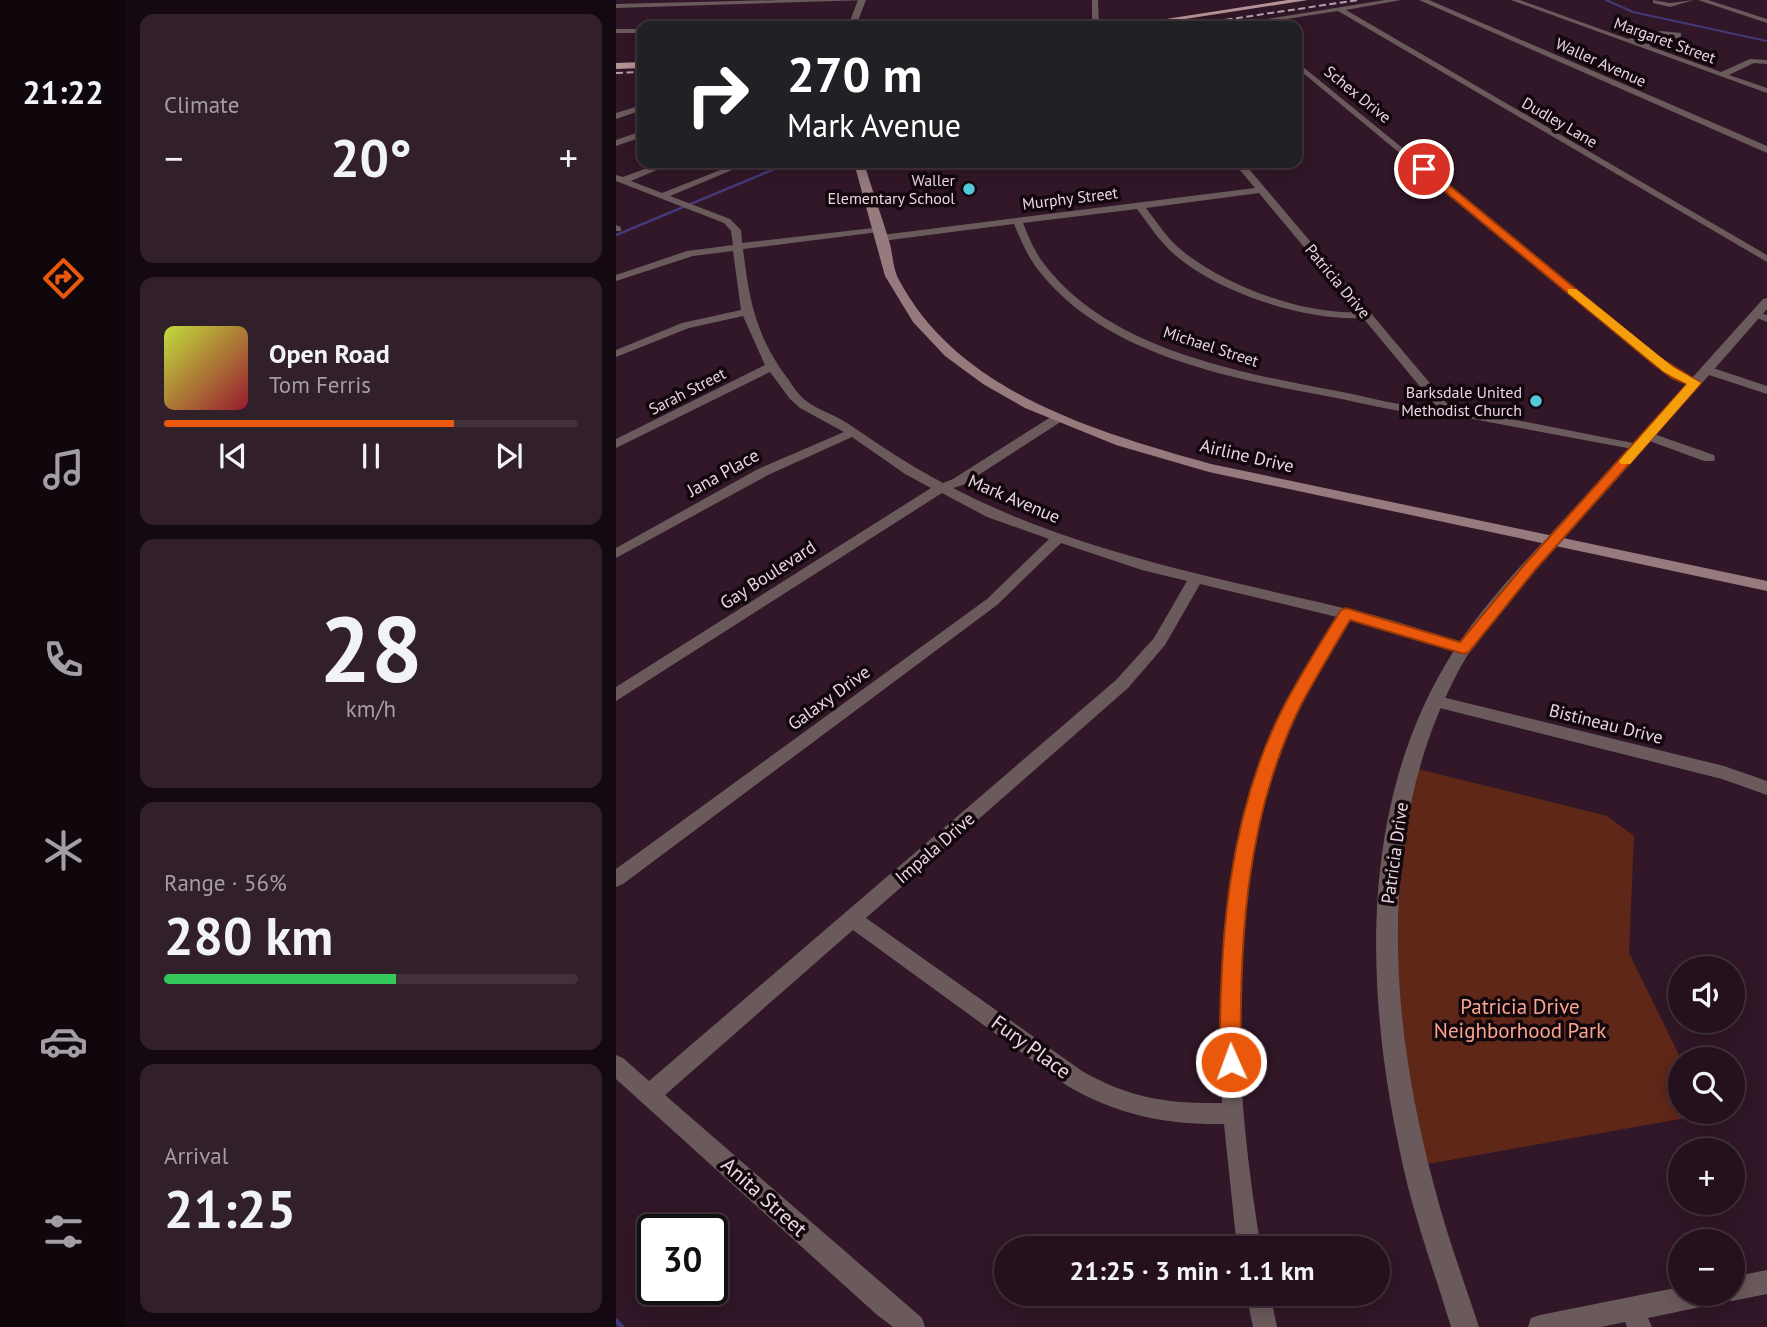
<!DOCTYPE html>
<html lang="en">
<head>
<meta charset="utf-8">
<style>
  :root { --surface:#25111d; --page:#311f2a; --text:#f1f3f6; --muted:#a39da4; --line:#42313b; --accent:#ea580c }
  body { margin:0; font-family:"PT Sans",sans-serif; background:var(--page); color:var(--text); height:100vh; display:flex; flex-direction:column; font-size:26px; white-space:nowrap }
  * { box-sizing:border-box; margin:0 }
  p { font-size:23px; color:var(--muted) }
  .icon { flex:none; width:38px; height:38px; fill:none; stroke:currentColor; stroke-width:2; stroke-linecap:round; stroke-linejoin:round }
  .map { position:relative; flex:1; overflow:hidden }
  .panel { display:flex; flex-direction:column; gap:14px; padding:14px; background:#140910; width:490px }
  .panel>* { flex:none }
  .hud { position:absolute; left:21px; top:21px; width:665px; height:147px; border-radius:14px; box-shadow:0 4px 18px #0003,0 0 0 2px var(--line); background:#202124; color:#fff; overflow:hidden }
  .tools { position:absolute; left:1052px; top:956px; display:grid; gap:14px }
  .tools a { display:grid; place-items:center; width:77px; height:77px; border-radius:50%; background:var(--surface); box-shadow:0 4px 18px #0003,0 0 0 2px var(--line); font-size:35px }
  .speed { position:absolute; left:21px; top:1214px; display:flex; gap:14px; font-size:35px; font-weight:700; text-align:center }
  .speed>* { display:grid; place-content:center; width:91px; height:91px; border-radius:50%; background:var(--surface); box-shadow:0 4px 18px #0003,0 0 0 2px var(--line); line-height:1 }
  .speed .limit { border:4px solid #111; border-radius:10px; background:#fff; color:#111 }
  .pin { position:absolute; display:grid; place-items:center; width:60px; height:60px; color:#fff; margin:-30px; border:4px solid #fff; border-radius:50%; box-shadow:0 2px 7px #0007 }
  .me { position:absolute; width:77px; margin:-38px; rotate:358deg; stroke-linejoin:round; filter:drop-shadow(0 0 5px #0008) }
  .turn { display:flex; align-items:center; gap:24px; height:147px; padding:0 35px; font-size:32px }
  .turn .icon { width:91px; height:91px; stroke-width:2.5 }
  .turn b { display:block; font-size:49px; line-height:60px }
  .big { font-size:52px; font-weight:700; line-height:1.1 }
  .panel .tile { flex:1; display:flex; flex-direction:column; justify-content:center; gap:10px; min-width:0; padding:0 24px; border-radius:14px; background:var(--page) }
  .panel .dial { align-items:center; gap:0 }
  .dial b { font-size:91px; line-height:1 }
  .song { display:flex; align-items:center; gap:21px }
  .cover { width:84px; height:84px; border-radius:10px; background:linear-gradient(135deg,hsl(70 70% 55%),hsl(350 70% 35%)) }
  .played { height:7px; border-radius:4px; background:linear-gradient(90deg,var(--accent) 70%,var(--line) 70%) }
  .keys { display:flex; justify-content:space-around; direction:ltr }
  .heat { display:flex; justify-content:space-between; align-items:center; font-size:38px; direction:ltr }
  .charge { height:10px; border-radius:5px; background:linear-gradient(90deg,#34c759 56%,var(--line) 0) }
  .trip { position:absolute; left:378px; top:1236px; width:396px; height:70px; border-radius:35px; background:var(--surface); box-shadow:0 4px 18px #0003,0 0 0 2px var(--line); font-weight:700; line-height:70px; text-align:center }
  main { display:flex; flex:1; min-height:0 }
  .menu { display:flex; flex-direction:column; width:126px; justify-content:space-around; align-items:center; background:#0f070c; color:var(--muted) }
  .menu .icon { width:49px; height:49px }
  .menu .current { color:var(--accent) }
  .menu b { font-size:32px; color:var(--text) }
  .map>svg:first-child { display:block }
</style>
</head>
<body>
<main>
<nav class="menu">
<b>21:22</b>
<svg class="icon current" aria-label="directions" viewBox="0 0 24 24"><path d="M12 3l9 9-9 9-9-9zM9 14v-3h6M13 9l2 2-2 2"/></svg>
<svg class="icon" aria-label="music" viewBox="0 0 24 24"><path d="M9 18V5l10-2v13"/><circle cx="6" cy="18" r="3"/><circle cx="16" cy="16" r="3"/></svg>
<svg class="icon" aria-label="phone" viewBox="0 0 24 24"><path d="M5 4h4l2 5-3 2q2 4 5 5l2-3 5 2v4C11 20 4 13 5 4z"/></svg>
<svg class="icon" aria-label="climate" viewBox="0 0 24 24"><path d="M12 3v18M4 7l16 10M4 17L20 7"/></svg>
<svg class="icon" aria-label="car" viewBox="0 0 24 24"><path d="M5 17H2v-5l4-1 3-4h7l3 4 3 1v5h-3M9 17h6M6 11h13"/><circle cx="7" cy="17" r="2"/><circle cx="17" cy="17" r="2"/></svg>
<svg class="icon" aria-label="filters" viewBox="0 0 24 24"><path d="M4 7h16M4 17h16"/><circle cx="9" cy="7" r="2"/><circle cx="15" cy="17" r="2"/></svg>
</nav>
<section class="panel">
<div class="tile"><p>Climate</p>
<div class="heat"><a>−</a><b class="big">20°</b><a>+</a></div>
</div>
<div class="tile">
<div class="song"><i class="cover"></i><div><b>Open Road</b><p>Tom Ferris</p></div></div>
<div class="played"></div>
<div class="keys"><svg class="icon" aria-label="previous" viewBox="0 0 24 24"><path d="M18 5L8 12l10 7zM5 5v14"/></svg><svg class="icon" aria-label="pause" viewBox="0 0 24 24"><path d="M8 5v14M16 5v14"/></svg><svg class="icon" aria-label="next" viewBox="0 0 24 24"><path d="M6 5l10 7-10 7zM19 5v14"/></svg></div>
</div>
<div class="tile dial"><b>28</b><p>km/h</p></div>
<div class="tile"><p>Range · 56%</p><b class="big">280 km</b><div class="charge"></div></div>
<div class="tile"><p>Arrival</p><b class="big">21:25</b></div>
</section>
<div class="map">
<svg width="1151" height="1327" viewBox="0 0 1151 1327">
  <rect width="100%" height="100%" fill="#311727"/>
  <polygon fill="#5f2718" points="794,767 991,816 1018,836 1013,953 1065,1059 1064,1111 1090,1111 1092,1114 800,1166 771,901"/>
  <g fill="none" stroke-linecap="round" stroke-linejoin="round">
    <polyline stroke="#443979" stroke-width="2" points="990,0 1017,12 1151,41"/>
    <polyline stroke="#443979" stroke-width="2.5" points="0,235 173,163"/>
    <polyline stroke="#443979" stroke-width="5" points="0,1321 6,1327"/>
    <g fill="#6b5a5c" fill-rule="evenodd">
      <polygon points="163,0 251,0 0,8 0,4"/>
      <polygon points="476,0 482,0 483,26 476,26"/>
      <polygon points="769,0 785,0 730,10 1151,255 1151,262 722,11 624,26 608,26"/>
      <path d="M895 0H904L1012 39 1045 31 1065 33V37L1033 46 1105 72 1134 59 1151 60V64L1138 63 1113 75 1151 88V93ZM1045 35 1051 36 1026 44 1020 41Z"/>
      <polygon points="1037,0 1054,3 1078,0 1054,7 1037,3"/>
      <polygon points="1082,0 1092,0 1151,19 1151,23"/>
      <polygon points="327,21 324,25 204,26 208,24"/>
      <rect x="0" y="29" width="26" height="4"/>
      <path d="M681 62 1044 358 1064 372 1083 380V386C1066 387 1049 373 1036 362L681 68Z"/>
      <polygon points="26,105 26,110 0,119 0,113"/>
      <polygon points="26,131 26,137 0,146 0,140"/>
      <path d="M45 163H57L15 181 46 193 122 163H133L54 196 114 219 125 230 126 243 266 227 268 229 263 232 127 249C133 300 140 337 172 379 178 388 184 397 193 403 205 411 219 415 231 423 262 444 293 465 327 483L337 479 438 415H446V421L347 485 337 488C468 556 615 580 757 615 790 624 822 635 853 645L856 649 848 654 734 620C711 658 687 696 671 737 607 898 617 1081 645 1248H621L608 1124C550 1125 501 1115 450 1085L237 930 49 1095 306 1318 309 1327H277L260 1314 0 1079V1055L7 1058 33 1081 500 680 538 638 571 581 526 570 445 543 381 605 7 884 0 887V869L371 599 433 539 371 517 326 493 0 701V687L315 488 289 474 236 437 152 475 0 558V548L142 469 228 432 184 408 174 399 154 372 0 448V439L149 365 127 316 73 328 0 357V350L66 323 125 310 117 251 77 256 0 281V275L71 251 117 245 115 231 108 223 0 181V175L7 177ZM584 584 721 617C696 656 671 695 654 738 606 854 600 979 606 1103 552 1104 513 1098 466 1071L250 918 512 688 549 645Z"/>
      <path d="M618 163H628L834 407 1022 444 1028 448 1027 451 830 414C791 416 753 404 715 397 614 378 490 356 423 271 412 257 405 241 398 224L266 241 261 238 266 235 639 188ZM643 193 742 312C688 315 611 286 569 253 553 241 542 224 530 208ZM521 209C533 225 544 242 559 255 603 293 689 321 747 318L821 407C785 408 751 396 716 390 620 372 492 348 429 265 419 253 413 238 407 223Z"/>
      <polygon points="0,225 5,227 5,231 0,231"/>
      <polygon points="1140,312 1151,315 1151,322 1134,315"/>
      <polygon points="1091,366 1151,386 1151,394 1087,373 1087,367"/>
      <polygon points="1032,432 1098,455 1099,458 1098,461 1088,461 1028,439 1026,436"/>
      <polygon points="818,695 1108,766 1151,781 1151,795 1106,779 812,705 810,701"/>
      <polygon points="1151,1270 1151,1294 1116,1301 1107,1298 1106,1294 1103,1302 1094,1305 1032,1318 1036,1327 1011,1327 1009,1322 985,1327 912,1327 915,1318 924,1315 1064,1287 1064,1293 1116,1293 1116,1277"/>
      <polygon points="630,1293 654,1293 661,1327 637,1327"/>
    </g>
    <g fill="#6b5a5c" fill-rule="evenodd">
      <polygon points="242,0 250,0 240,26 232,26"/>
      <polygon points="803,0 813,0 1151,146 1151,153"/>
      <path d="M1151 298V309C1090 379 1029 448 967 517 924 565 874 613 843 670 758 828 773 1021 819 1189 831 1236 848 1281 863 1327H835C821 1280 804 1234 792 1187 751 1018 737 823 828 667 863 606 915 556 962 504 1024 436 1085 368 1147 299Z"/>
    </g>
    <path fill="#957a7e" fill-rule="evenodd" d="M238 163H248C256 190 266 217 274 244 277 256 277 269 283 280 343 393 481 432 595 464L1151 581V591L593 472 500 445 409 408 367 384 329 356 297 322 269 276Z"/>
    <g fill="#b59397" fill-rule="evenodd">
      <polygon points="672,0 692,0 524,26 505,26"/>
      <polygon points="26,62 26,68 0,69 0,63"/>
    </g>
    <g stroke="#b4a0ac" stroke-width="2" stroke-dasharray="7 3.5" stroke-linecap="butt">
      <polyline points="568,26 742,0"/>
      <polyline points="0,73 26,72"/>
    </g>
  </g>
  <path fill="#ea580c" stroke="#983908" stroke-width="2" d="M804 167H811L1044 358 1085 383 919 570 853 652 848 654 734 620C718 647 701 675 686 703 630 813 623 941 625 1062L622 1069 615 1072 607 1069 604 1062C603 941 612 812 670 702 687 671 706 640 725 610L730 608 844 642 909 564 1071 384 1056 378 1036 363 804 171Z"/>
  <polygon fill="#f59e0b" points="952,289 960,289 1057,367 1085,383 1014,464 1005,464 1003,461 1071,384 1048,372 952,293"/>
  <g fill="#53cadc" stroke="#12070d" stroke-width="2.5">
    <circle cx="353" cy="189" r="7"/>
    <circle cx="920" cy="401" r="7"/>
  </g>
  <g text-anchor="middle" stroke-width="7" stroke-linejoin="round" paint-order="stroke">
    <g font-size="16" fill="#e8d6e0" stroke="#12070d">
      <text transform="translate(1049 40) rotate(20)" y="6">Margaret Street</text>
      <text transform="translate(985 62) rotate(24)" y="6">Waller Avenue</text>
      <text transform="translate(742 94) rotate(39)" y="6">Schex Drive</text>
      <text transform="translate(944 122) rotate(30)" y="6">Dudley Lane</text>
      <text transform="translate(454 198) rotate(-7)" y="6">Murphy Street</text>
      <text transform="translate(722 281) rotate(50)" y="6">Patricia Drive</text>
      <text transform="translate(595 346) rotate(18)" y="6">Michael Street</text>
      <text transform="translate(71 391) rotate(-27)" y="6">Sarah Street</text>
    </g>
    <g font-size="16" fill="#e8d6e0" stroke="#12070d" text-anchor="end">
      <text x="339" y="186">Waller<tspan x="339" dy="18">Elementary School</tspan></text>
      <text x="906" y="398">Barksdale United<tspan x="906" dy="18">Methodist Church</tspan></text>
    </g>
    <g font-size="18" fill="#e8d6e0" stroke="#12070d">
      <text transform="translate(631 456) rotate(13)" y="6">Airline Drive</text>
      <text transform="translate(107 473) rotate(-29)" y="6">Jana Place</text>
      <text transform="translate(398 499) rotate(23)" y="6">Mark Avenue</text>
      <text transform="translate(152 575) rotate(-33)" y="6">Gay Boulevard</text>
      <text transform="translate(213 698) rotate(-36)" y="6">Galaxy Drive</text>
      <text transform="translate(990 724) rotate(14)" y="6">Bistineau Drive</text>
      <text transform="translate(319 848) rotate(-41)" y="6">Impala Drive</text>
      <text transform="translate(779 853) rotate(-82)" y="6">Patricia Drive</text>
    </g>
    <g font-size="21" fill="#fba58e" stroke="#12070d">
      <text x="904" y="1014">Patricia Drive<tspan x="904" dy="24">Neighborhood Park</tspan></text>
    </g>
    <g font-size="21" fill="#e8d6e0" stroke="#12070d">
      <text transform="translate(415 1047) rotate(36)" y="7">Fury Place</text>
      <text transform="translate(148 1197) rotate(42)" y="7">Anita Street</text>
    </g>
  </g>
</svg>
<div class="tools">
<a><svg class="icon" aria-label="sound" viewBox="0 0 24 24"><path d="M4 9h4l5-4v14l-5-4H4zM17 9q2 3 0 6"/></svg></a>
<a><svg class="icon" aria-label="search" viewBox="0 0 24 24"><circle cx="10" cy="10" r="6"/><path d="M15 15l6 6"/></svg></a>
<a>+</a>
<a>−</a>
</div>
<div class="speed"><div class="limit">30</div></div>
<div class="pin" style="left:808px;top:169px;background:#d93025"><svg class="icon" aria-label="arrive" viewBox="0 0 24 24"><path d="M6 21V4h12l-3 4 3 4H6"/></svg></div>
<svg class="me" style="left:615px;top:1062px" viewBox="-20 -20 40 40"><circle r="17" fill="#ea580c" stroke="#fff" stroke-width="3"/><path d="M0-11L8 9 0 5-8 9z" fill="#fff"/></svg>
<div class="trip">21:25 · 3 min · 1.1 km</div>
<div class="hud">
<div class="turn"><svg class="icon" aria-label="right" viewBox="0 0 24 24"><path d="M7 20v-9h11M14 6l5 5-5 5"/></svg><div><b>270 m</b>Mark Avenue</div></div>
</div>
</div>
</main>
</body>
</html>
